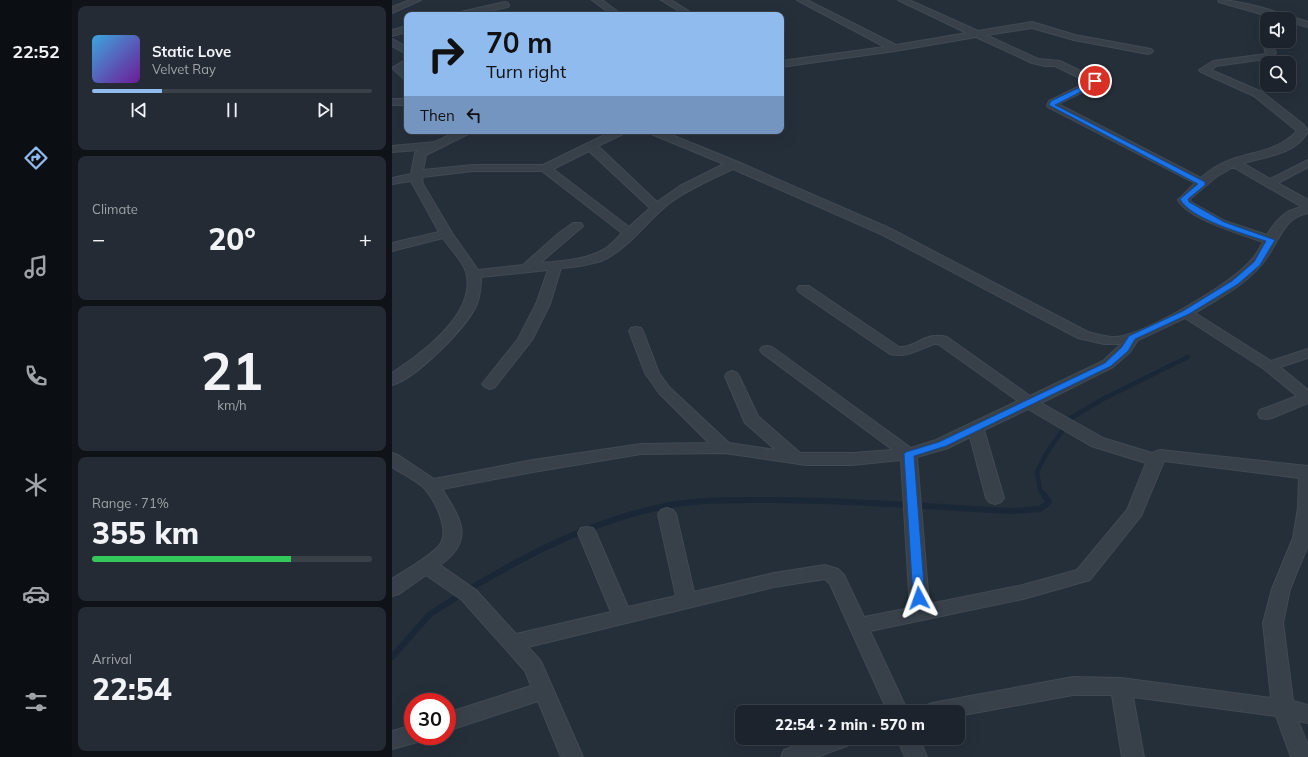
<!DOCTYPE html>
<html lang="en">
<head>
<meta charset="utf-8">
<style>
  :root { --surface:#1c232c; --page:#252b34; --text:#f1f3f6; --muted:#a0a4a9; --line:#3a4048; --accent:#90bbef }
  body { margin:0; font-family:Mulish,sans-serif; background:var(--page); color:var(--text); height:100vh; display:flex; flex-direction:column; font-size:15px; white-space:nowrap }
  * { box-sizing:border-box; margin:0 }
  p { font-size:13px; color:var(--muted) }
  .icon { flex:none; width:22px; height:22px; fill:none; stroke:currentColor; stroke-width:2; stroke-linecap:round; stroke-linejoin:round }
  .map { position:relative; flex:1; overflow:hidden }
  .details { display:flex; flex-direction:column; gap:6px; padding:6px; background:#0f1318; width:320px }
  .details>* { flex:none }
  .top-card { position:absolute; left:12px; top:12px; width:380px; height:122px; border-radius:8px; box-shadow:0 4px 16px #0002,0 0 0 1px var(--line); background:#90bbef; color:#111; overflow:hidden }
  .buttons { position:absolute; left:868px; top:12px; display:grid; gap:8px }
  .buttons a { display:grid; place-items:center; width:36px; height:36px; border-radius:8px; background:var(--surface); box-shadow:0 4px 16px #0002,0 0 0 1px var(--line); font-size:20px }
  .speed { position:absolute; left:12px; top:693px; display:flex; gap:8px; font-size:20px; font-weight:700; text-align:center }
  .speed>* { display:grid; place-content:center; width:52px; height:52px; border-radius:50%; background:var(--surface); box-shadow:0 4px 16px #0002,0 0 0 1px var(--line); line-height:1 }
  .speed .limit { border:6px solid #d22; background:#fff; color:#111 }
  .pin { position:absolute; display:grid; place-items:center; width:34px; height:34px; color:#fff; margin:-17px; border:2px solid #fff; border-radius:50%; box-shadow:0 1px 4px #0007 }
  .me { position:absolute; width:44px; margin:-22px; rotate:356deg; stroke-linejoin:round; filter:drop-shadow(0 0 3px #0008) }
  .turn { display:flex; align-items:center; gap:14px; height:84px; padding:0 16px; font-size:18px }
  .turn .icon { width:52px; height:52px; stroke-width:2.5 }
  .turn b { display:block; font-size:28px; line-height:34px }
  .then { display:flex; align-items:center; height:38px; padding:0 16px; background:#0003; gap:8px; font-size:15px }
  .big { font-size:30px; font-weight:800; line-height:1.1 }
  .details .widget { flex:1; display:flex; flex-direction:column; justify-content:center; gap:6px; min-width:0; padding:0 14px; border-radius:8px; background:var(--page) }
  .details .dial { align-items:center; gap:0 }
  .dial b { font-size:52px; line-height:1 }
  .song { display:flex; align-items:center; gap:12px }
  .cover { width:48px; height:48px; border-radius:6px; background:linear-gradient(135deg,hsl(200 70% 55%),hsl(280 70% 35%)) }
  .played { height:4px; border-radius:2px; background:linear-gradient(90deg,var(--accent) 25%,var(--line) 25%) }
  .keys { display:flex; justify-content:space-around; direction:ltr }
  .heat { display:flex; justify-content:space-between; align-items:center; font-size:22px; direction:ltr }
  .charge { height:6px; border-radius:3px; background:linear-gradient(90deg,#34c759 71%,var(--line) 0) }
  .trip { position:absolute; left:343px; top:705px; width:230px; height:40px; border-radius:8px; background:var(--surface); box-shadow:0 4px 16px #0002,0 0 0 1px var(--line); font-weight:800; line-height:40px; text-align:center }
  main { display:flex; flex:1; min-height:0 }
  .tabs { display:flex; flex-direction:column; width:72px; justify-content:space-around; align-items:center; background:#0b0e12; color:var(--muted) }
  .tabs .icon { width:28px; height:28px }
  .tabs .current { color:var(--accent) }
  .tabs b { font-size:18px; color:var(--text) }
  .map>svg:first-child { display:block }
</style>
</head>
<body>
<main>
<nav class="tabs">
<b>22:52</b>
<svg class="icon current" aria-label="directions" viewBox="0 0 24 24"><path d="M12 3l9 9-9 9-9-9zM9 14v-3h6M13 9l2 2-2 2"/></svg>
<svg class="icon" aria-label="music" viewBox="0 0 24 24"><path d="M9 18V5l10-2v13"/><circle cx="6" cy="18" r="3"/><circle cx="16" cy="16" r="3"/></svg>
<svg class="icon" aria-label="phone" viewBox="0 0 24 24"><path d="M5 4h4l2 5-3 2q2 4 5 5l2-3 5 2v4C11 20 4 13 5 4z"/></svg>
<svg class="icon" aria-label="climate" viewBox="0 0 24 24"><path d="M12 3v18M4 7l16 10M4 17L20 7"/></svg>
<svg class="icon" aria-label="car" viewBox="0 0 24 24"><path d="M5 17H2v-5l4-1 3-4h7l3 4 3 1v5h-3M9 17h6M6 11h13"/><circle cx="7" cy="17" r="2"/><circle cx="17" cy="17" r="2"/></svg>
<svg class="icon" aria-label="filters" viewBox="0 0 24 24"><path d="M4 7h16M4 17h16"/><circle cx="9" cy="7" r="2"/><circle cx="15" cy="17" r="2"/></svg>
</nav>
<section class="details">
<div class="widget">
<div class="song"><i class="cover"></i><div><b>Static Love</b><p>Velvet Ray</p></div></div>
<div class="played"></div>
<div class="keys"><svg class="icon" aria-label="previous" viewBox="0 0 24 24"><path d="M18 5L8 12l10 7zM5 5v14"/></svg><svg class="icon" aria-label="pause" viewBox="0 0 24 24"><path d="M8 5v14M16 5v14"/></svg><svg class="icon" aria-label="next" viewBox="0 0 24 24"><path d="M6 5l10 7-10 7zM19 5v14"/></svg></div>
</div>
<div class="widget"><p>Climate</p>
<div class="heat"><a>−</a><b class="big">20°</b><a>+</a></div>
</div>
<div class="widget dial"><b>21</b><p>km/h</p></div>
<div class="widget"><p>Range · 71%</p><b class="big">355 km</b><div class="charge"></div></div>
<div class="widget"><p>Arrival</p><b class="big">22:54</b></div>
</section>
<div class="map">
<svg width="916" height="757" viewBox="0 0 916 757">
  <rect width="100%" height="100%" fill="#252f3a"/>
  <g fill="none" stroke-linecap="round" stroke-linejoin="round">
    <polyline stroke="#192737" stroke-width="4.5" points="653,496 648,490 645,472 654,454 679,418 711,399 796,357"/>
    <g stroke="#192737" stroke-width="6">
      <path d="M76 590C139 552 204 519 278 505 311 499 346 500 380 500 460 500 541 507 621 511L648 509 657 502 652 495"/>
      <polyline points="0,657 38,614 70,594"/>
    </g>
    <defs>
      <g id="street">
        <polygon points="18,0 29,0 0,13 0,7"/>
        <polygon points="200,0 210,0 230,15 220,15"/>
        <polygon points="269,0 279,0 303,15 293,15"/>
        <path d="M405 0H415L504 45 575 33 506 0H517L586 31 640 22 683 35 759 49 761 51 759 53 756 54 682 40 640 28 594 35 646 59 668 61 705 79 707 83 705 85 666 104 809 178C819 169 829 163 841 159 865 151 888 150 905 131L862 96 809 72 807 70 821 61 874 54 868 33 872 27 875 26V41H879L884 53 880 58 824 66 819 70 870 92 912 125 916 131C905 154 873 157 851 163L878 179 916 160V167L886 183 916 200V213C893 217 888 238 876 256 859 282 829 297 803 313L879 361 916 349V358L888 367 916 390V403L880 418 874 419 868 418 866 414 868 410 905 396 872 369 793 318 746 340 738 352 721 367 649 403 711 438 760 453 768 450 916 466V545L898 589 891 623 901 701 916 705V723L906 721 916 745V757H899L884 716 741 697 752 757H730L720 695H681L566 716V712H530L533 706 540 703 681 677 729 678 879 698 871 623 880 589 901 538 906 508 907 478 772 461 749 516 698 580 631 599 478 631 516 712H496L438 584 433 579 382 587 136 647 148 660 151 666 191 757H169L146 701 55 731V713L139 686 133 671 70 600 34 575 7 594 0 596V579C12 571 43 554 49 543 57 529 43 500 33 489 26 481 9 473 0 467V453L6 455 42 479 141 460 249 444 317 443 267 393 253 373 237 331 239 328 244 327 249 328 251 331 267 373 277 387 337 443 384 450 353 423 333 376 335 373 340 371 345 373 347 376 366 416 408 453H460L501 450 370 353 368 350 370 347 375 346 380 347 519 448 544 440 626 401 546 344H542C526 350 515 358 498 354L407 292 405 289 407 286H417L507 347C525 348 532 331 555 337L638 396 711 361 729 344H712L686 338 489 234 341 169C320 179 298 188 279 202 256 219 236 250 209 261 196 265 182 267 169 268L158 304 140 340 103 387 98 389 93 387 90 384 126 339 144 304 156 270 89 277C89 287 88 295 85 304 75 327 24 379 0 385V373C29 354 82 316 75 276 73 263 59 250 51 238L0 251V243L47 232 19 181 0 184V178L19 174 23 153 27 150 0 152V146L43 142 66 131H79L78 133 34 155 31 170 81 165H151L221 131H234L233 133 206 146 265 202 288 186 332 164 257 133 256 131H270L346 162 497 228 696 332C705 334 714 337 723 337 752 335 826 290 849 270 859 262 866 253 871 242 851 235 796 219 786 200L803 183 656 107 655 105 657 101 696 82 663 66H653L640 63 584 37 503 51 389 67V61L493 47ZM197 151 258 208 237 227 161 169ZM841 167 910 207C893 210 884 220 875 235L833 221 799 202 798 199 824 177ZM81 171H150L230 233C225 238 220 244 214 248 195 260 171 261 148 263L191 226 189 223H181L167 233 131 265 86 270 60 233 31 184 30 177ZM636 409 699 446 754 463 735 510 685 570 631 585 537 604 525 457 556 448 578 437 594 498 597 502 603 504 609 502 612 498 592 430ZM332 453 414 465H460L509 460 518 608 472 617 452 575 446 569 433 565 382 573 302 592 284 514 281 510 275 508 269 510 266 514 284 596 236 607 204 533 201 528 195 527 189 528 186 533 219 612 124 634 84 590 48 565C84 540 68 518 50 489L141 472 249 454Z"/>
        <path d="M826 0C851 0 891 14 916 22V27L897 22V19H886L827 2Z"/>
        <polygon points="113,2 116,3 117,5 116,7 79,15 63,15 64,13"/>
        <polygon points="15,26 15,32 0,36 0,30"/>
        <polygon points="0,39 15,47 15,54 0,46"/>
        <polygon points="15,59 15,66 11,68 15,72 15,80 12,79 0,68"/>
        <rect x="0" y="99" width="15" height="6"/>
        <polygon points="21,725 21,736 31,736 29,741 0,749 0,731"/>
        <polygon points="424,738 460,738 457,745 425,757 389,757 392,750"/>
        <polygon points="505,738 527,738 535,757 513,757"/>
      </g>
    </defs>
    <use href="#street" stroke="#414a53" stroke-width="2"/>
    <use href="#street" fill="#38414a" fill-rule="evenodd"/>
  </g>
  <path fill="#1a73e8" stroke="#114b97" d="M701 80H705L704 84 663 105 813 182V185L796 199 797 202 832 222 883 240 868 265 846 284 797 314 743 339 736 351 719 366 554 446 522 456 533 598 531 602 527 603 523 602 521 598 512 454 514 452 547 442 713 363 730 347 737 336 791 311 840 281 862 262 874 241C853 234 798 219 788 199L806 184 657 105 659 101 699 82Z"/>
</svg>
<div class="buttons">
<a><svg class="icon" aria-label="sound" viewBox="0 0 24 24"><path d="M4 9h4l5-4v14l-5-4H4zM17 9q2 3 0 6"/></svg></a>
<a><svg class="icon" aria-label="search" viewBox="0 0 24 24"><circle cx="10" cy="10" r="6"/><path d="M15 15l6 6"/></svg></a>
</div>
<div class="speed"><div class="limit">30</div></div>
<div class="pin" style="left:703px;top:81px;background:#d93025"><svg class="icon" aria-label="arrive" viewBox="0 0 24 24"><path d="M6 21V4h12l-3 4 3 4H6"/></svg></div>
<svg class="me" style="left:527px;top:598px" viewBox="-20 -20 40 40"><path d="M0-17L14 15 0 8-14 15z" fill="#1a73e8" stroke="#fff" stroke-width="4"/></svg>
<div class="trip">22:54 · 2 min · 570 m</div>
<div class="top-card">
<div class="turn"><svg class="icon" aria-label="right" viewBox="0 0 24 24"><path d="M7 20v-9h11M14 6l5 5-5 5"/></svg><div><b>70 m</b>Turn right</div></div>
<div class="then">Then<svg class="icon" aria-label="left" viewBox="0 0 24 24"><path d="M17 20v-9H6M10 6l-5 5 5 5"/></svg></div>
</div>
</div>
</main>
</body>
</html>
